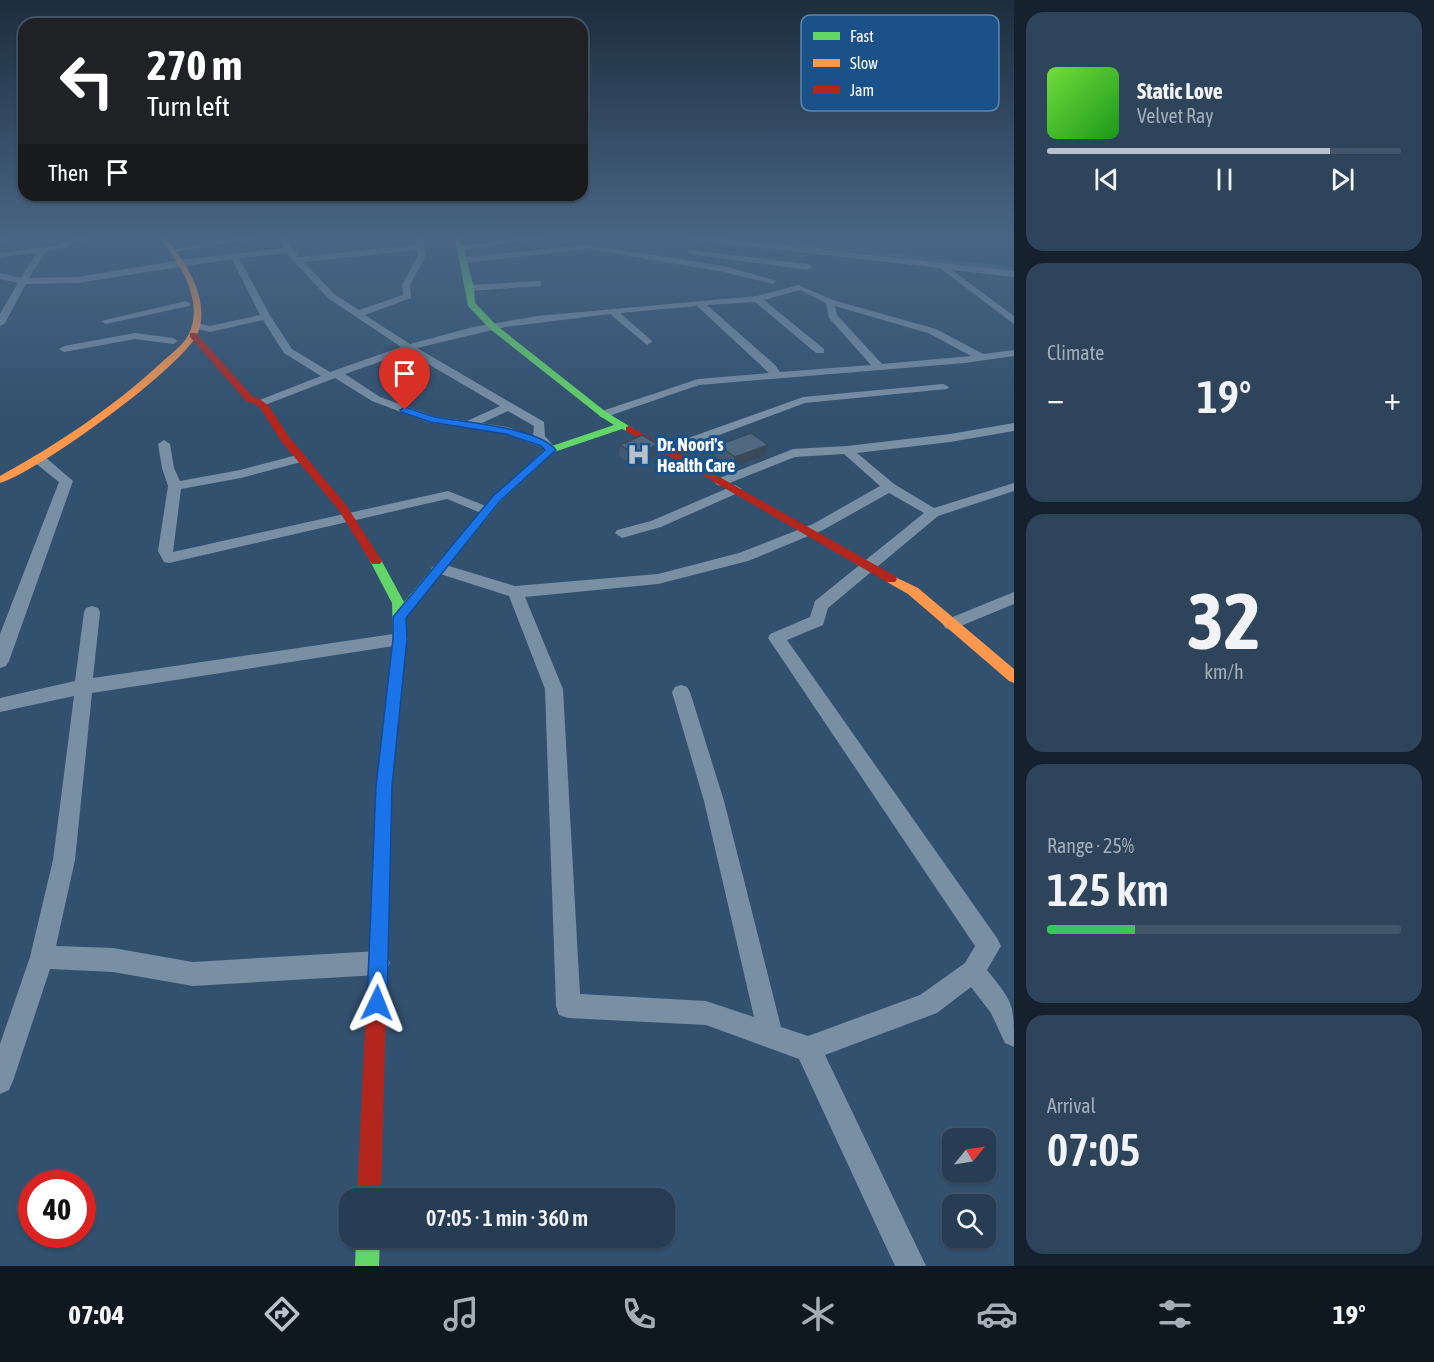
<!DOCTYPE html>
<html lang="en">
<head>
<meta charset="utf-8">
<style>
  :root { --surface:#263d53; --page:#2e445a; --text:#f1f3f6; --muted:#a4aeb8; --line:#42566a; --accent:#b7c2cd }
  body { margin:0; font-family:"Asap Condensed",sans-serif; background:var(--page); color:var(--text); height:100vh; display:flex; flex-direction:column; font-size:22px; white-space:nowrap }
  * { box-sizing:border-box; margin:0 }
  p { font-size:20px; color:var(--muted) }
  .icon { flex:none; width:33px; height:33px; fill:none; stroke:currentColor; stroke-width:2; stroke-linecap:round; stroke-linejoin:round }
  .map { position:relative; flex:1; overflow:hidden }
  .side { display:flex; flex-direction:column; gap:12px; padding:12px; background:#15222e; width:420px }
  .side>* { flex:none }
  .hud { position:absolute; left:18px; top:18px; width:570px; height:183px; border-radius:18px; box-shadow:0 2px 4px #0004,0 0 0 2px var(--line); background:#202124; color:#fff; overflow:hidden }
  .needle { width:39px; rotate:60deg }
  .buttons { position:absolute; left:942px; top:1128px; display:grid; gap:12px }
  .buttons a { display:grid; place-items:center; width:54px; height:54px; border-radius:12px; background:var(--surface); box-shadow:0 2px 4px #0004,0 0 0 2px var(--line); font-size:30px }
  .speed { position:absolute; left:18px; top:1170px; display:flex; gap:12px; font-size:30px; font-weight:700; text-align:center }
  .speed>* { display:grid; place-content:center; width:78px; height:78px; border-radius:50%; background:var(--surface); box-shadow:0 2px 4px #0004,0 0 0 2px var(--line); line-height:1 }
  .speed .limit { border:9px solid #d22; background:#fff; color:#111 }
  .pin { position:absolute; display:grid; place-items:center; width:51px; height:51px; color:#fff; margin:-62px -26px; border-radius:50% 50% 50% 0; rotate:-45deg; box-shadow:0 0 6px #0007 }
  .pin .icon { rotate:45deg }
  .me { position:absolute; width:66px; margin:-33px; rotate:2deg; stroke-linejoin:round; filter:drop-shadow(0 0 4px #0008) }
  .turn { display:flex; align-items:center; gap:21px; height:126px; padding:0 30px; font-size:27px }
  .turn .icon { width:78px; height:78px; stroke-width:2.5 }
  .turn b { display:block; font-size:42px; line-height:51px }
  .then { display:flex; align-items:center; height:57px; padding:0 30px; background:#0003; gap:12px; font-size:22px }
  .big { font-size:45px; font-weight:600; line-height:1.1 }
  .side .tile { flex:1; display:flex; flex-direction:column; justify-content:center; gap:9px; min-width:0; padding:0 21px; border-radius:18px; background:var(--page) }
  .side .dial { align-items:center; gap:0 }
  .dial b { font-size:78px; line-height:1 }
  .song { display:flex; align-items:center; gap:18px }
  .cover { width:72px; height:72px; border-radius:9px; background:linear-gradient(135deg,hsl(100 70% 55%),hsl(120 70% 35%)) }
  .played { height:6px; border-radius:3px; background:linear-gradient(90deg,var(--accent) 80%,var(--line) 80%) }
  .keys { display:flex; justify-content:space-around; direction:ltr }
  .heat { display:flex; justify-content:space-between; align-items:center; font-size:33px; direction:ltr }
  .charge { height:9px; border-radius:4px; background:linear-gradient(90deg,#34c759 25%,var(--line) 0) }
  .trip { position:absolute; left:339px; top:1188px; width:336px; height:60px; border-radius:18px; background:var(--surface); box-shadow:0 2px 4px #0004,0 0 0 2px var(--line); font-weight:600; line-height:60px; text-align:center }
  .menu { display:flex; height:96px; justify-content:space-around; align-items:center; background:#0f1821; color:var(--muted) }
  .menu .icon { width:42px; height:42px }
  .menu .current { color:var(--accent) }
  .menu b { font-size:27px; color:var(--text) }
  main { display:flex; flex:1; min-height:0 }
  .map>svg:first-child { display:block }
</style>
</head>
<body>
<main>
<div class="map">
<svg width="1014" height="1266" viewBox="0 0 1014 1266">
  <rect width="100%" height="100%" fill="#32516f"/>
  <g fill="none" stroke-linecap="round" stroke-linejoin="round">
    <polygon fill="#426a92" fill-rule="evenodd" points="721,238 749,238 1014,267 1014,273 725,241"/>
    <g fill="#798fa4" fill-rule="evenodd">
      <polygon points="12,238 0,244 0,239"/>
      <path d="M95 238 72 243 64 249 46 251 29 278 77 277 181 260 284 248 282 238H290L292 249 299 257 416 245 414 238H422L426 256 410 285 411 298 365 315 410 344 473 327 537 316 757 296 798 285 833 300 936 329 983 354 1014 350V356L965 363 699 385 603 418 599 416V412L698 379 769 373 697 306 620 313 651 340 652 342 647 345 610 314 505 327 417 348 544 422 545 436 556 449 550 453 541 447 505 434 427 422 372 401 335 378 265 405H257V401L321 376 284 353 263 320 210 332 193 328 191 326 196 323 210 326 260 315 232 259 77 283 26 284 5 323 0 326V314L18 283 0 279V273L21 278 37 253 0 257V253L59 245 70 239ZM417 250 418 256 402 285 403 295 359 310 334 294 304 262ZM286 253 328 298 401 347 330 372 292 349 271 317 239 258ZM800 290 826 303 829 318 871 365 780 372 775 365 707 305 755 302 816 353H824V349L764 300ZM835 306 928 333 971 356 882 364 837 315ZM408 352 416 357 500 406 467 421 433 416 380 397 345 374ZM508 411 534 426 533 436 507 427 482 423Z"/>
      <polygon points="240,238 261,238 173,252 169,250"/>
      <polygon points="522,238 546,238 461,250 457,248 461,246"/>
      <polygon points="688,238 714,238 1014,271 1014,277 952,270 1014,316 1014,324 940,268 692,240"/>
      <polygon points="588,245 724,266 777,281 773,284 724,272 588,249 464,263 460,260 464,257"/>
      <polygon points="692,250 808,264 812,267 808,270 689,254 689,250"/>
      <polygon points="538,281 541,282 541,286 470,291 465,288 470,285"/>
      <polygon points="186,301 191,304 189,306 106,324 101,321"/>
      <polygon points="135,333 173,338 178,341 173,344 135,339 64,352 59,349 64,346"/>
      <polygon points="943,384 949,387 947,389 805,403 671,453 667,454 661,450 663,447 803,397"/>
      <path d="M1014 423V431L950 442 857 453 894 484 934 508 1014 483V491L938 516 828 608 823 625 787 640 997 938 1001 946 987 970C1014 1004 1014 1003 1014 1047L1005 1043 991 1013 971 987 937 1013 825 1055 926 1266H895L799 1059 706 1025 568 1018 559 1015 556 1006 545 689 509 596 434 572 431 568 439 563 515 586 658 574 739 553 813 524 880 486 844 454 795 457 722 486 717 485 715 482 717 479 793 449 847 446 950 434ZM889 493 924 513 815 601 810 617 770 634 768 638 975 946 965 963 920 995 808 1036 781 1027 724 801 690 692 687 687 681 685 675 687 672 692 704 801 754 1017 706 1001 580 994 563 689 525 597 658 584 748 561 823 530Z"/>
      <polygon points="164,440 170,444 174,468 180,481 240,470 301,454 307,458 305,461 241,478 181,489 173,552 448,491 491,508 493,511 486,515 447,499 169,563 164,562 158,551 168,486 162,468 158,444"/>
      <polygon points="39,455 44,456 73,481 9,661 6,666 0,668 0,634 59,482 34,462 33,459 34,456"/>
      <polygon points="735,485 742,489 740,492 661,527 622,538 615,533 617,530 651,521"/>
      <polygon points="1014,592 1014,604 951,630 945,628 943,624 945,620"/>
      <polygon points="92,606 98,608 100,612 93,678 400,633 406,635 408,639 406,643 400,645 92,693 75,860 56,946 113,948 193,962 378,951 386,955 390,963 386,971 378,975 193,986 113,972 50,969 13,1081 9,1090 0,1094 0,1044 30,957 53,860 74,696 0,712 0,698 75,681 84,612 86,608"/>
    </g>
    <g fill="#63d668" fill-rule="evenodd">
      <polygon points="455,238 461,238 474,288 475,303 496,325 606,412 634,429 629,432 622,429 554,452 501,501 405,618 407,639 392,786 391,818 389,823 383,826 377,823 375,818 376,786 393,639 392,603 370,561 372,558 380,558 404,602 493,497 546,448 614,425 600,416 490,329 468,306"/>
      <polygon points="356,1238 380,1238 379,1266 355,1266"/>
    </g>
    <g fill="#ff974d" fill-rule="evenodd">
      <path d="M160 238H166C186 263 209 297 199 330 189 364 36 473 0 483V476C58 444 112 408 161 363 175 350 190 341 193 321 198 290 177 261 160 238Z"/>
      <polygon points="891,575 918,588 1014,669 1014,683 1009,681 908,594 887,582 885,579 887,576"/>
    </g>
    <g fill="#b3261e" fill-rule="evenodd">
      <polygon points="190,333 196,333 253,397 258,398 268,405 289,437 346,505 382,561 380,564 372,564 338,509 281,441 261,409 253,403 247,402 190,337"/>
      <polygon points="629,426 895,576 897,579 895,582 887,582 626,431 626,427"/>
      <polygon points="383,810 389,813 391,818 381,1198 357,1198 375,818 377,813"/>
    </g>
  </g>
  <g fill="#455a6f">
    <polygon points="620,445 656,455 634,466 619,456"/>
    <polygon points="718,445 765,455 731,468 715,456"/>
  </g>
  <g fill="#384a5a">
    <polygon points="658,444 656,455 634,466 636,455"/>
    <polygon points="768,445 765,455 731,468 735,457"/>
  </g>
  <g fill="#506981" stroke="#384a5a" stroke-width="1.5">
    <polygon points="751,433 768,445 735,457 718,445"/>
    <polygon points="642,435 658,444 636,455 620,445"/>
  </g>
  <linearGradient id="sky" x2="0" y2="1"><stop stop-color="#1c2d3d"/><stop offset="0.57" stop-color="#496585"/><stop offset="1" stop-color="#496585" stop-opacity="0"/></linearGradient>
  <rect width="1014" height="415" fill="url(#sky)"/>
  <path fill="#1a73e8" stroke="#114b97" stroke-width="1.5" d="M405 407C415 410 425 415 436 417 466 423 538 427 556 450L500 501 406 618 407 639 392 786 387 1003 384 1010 377 1013 370 1010 367 1003 376 786 393 639V617L493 496 545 450 541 446 506 434 430 422 401 412 400 410Z"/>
  <defs>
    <symbol id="hospital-bare" viewBox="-9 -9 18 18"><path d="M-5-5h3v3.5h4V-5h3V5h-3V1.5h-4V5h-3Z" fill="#b7c2cd" stroke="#195188" stroke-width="2.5" paint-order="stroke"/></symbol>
  </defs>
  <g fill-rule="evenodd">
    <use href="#hospital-bare" x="622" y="438" width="33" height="33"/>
  </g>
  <g text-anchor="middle" stroke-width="6" stroke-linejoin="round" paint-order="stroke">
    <g font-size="18" font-weight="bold" fill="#fff" stroke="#195188" text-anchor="start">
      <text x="657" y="451">Dr. Noori's<tspan x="657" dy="21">Health Care</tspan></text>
    </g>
  </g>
  <rect x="801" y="15" width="198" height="96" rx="9" fill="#195188" stroke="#5e85ac" stroke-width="1.5"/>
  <rect x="813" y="32" width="27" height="8" fill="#63d668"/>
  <rect x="813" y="59" width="27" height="8" fill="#ff974d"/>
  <rect x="813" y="86" width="27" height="8" fill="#b3261e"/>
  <g font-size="16" fill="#fff">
    <text x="850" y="42">Fast</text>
    <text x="850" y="69">Slow</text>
    <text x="850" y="96">Jam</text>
  </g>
</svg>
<div class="buttons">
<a><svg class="needle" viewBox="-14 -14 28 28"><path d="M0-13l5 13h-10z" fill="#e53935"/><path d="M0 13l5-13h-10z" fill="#a4aeb8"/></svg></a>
<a><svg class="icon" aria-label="search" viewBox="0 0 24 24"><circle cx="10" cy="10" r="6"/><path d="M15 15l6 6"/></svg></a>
</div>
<div class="speed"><div class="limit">40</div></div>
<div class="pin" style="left:405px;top:410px;background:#d93025"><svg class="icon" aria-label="arrive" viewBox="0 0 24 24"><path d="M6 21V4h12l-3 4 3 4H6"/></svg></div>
<svg class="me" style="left:377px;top:1003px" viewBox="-20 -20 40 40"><path d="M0-17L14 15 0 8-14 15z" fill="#1a73e8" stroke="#fff" stroke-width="4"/></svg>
<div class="trip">07:05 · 1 min · 360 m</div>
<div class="hud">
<div class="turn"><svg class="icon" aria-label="left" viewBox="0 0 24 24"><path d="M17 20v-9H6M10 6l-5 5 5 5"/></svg><div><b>270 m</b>Turn left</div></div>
<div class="then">Then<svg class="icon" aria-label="arrive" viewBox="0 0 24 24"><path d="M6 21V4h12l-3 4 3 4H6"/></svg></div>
</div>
</div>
<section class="side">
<div class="tile">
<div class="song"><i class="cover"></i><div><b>Static Love</b><p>Velvet Ray</p></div></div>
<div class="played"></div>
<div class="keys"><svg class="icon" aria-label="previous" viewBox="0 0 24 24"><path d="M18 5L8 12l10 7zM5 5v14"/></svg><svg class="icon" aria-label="pause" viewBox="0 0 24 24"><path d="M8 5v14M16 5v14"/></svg><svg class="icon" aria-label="next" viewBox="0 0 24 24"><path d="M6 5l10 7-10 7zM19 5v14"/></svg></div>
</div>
<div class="tile"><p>Climate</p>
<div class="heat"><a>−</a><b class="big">19°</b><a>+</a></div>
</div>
<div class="tile dial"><b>32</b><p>km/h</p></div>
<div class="tile"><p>Range · 25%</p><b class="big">125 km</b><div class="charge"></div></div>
<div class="tile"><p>Arrival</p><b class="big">07:05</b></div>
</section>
</main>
<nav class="menu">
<b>07:04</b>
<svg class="icon current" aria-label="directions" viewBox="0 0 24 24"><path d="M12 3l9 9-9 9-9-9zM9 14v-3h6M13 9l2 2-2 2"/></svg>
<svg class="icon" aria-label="music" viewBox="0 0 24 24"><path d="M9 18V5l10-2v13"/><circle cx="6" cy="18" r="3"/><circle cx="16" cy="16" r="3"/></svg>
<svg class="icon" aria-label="phone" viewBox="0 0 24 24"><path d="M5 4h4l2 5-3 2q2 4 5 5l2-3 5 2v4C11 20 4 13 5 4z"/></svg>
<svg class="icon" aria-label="climate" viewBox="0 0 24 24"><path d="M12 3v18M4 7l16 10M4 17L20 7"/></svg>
<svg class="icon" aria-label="car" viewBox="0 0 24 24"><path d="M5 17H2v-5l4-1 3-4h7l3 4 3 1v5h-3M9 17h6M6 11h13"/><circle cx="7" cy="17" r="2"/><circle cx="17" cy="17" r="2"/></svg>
<svg class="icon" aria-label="filters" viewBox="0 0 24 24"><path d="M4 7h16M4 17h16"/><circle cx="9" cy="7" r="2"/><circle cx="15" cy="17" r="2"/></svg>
<b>19°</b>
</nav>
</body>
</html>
